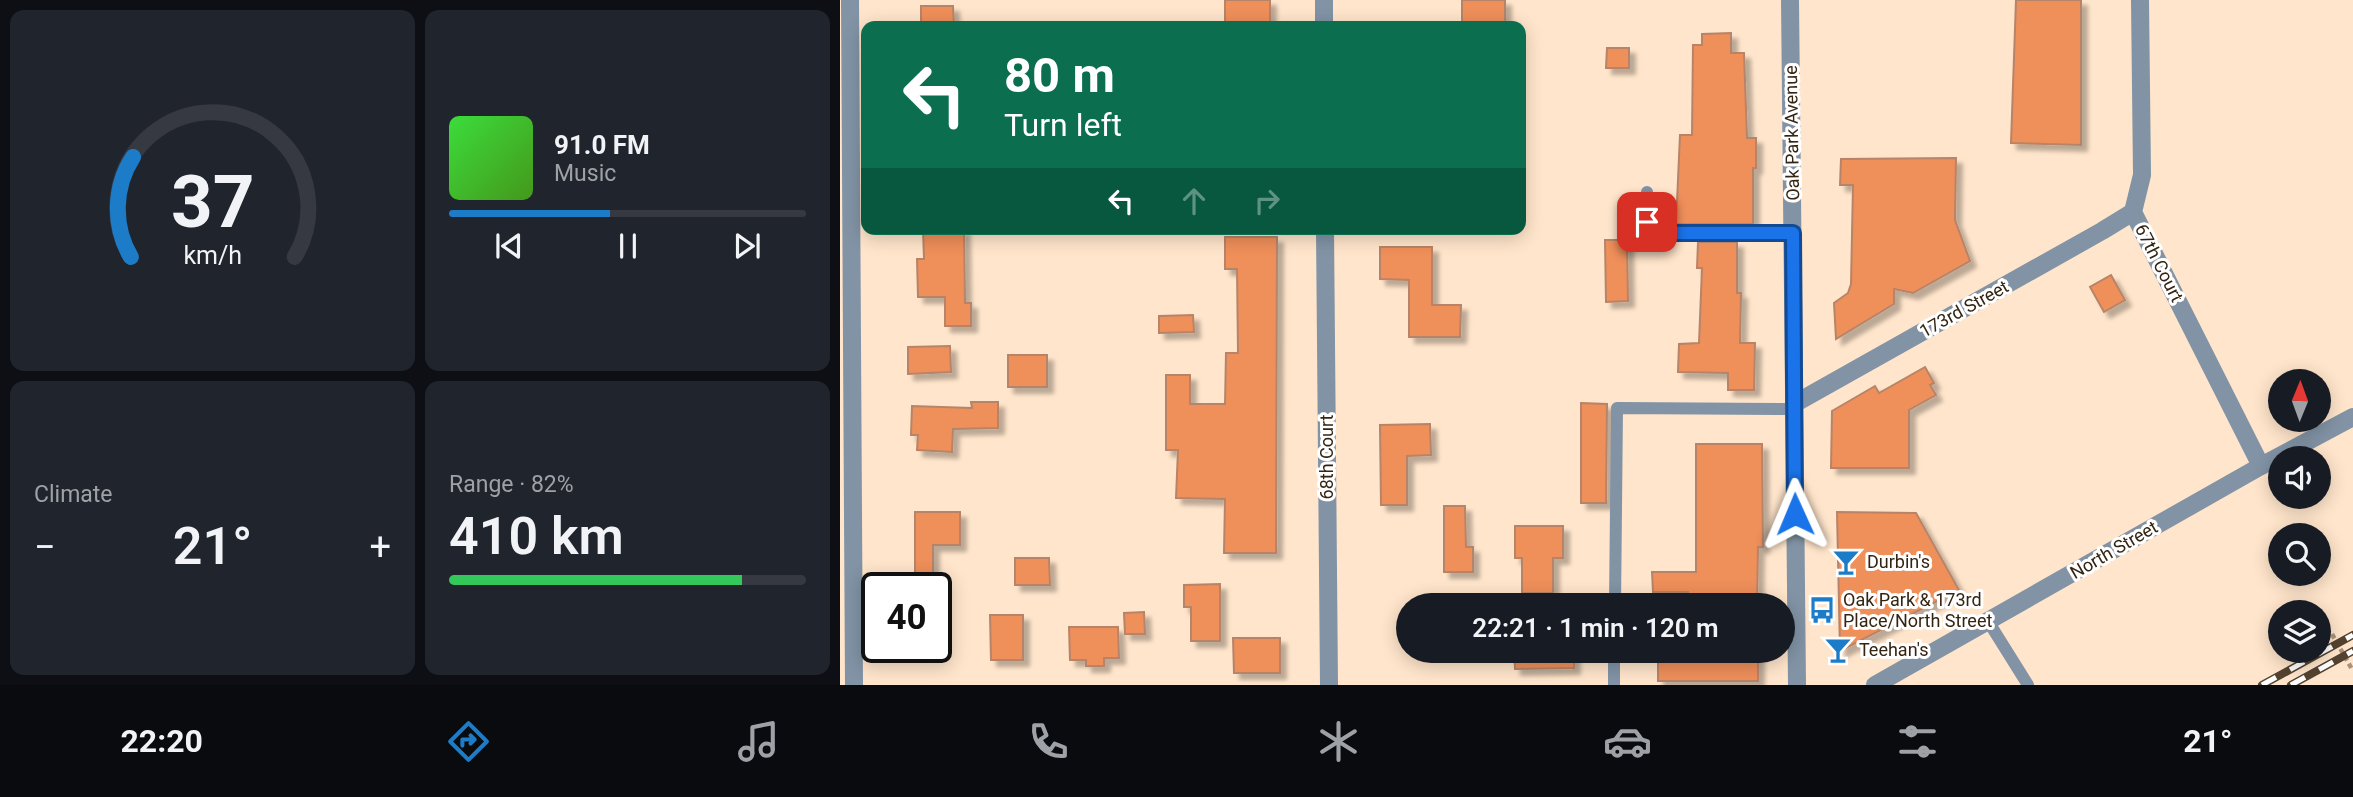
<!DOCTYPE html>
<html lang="en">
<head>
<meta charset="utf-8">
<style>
  :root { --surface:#171b24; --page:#20242c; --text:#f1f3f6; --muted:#9ea1a6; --line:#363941; --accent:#1d7cc8 }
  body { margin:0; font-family:Roboto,sans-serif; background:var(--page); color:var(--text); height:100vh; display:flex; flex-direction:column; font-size:26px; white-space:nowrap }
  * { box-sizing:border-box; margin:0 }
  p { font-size:23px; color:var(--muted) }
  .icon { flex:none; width:38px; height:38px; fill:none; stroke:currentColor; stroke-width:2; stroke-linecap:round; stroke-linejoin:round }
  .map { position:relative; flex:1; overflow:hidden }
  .side { display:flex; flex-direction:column; gap:10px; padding:10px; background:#0d0f14; width:840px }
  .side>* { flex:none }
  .banner { position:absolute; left:21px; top:21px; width:665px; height:214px; border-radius:14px; box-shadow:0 4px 18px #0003; background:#0b6e4f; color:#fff; overflow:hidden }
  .needle { width:46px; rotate:1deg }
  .fabs { position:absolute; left:1428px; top:369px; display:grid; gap:14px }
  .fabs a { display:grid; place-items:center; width:63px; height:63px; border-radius:50%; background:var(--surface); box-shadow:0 4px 18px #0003; font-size:35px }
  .speed { position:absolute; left:21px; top:572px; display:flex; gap:14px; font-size:35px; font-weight:700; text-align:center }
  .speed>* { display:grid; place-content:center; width:91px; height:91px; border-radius:50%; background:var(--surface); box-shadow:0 4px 18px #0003; line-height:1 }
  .speed .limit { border:4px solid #111; border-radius:10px; background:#fff; color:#111 }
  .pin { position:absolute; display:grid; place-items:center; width:60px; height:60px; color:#fff; margin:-30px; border-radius:14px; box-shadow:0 4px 10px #0006 }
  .me { position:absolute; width:77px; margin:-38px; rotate:359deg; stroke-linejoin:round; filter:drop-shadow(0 0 5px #0008) }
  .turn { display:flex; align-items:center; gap:24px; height:147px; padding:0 28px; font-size:32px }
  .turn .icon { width:91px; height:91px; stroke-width:2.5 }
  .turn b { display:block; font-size:49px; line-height:60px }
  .lanes { display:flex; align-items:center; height:66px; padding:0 28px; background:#0003; justify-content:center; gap:35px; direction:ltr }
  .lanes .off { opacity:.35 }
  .big { font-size:52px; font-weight:600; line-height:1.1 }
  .side .card { flex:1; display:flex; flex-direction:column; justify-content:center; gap:10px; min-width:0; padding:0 24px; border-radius:14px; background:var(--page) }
  .side .dial { align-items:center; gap:0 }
  .dial svg { height:182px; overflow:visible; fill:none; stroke:var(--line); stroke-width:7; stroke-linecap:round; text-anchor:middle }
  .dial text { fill:var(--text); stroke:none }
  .song { display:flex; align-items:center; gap:21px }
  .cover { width:84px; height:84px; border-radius:10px; background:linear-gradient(135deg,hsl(120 70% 55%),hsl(100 70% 35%)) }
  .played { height:7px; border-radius:4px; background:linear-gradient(90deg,var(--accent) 45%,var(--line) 45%) }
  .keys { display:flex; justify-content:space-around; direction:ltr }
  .heat { display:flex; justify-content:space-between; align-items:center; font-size:38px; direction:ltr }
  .charge { height:10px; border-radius:5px; background:linear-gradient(90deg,#34c759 82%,var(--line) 0) }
  .side .tiles { flex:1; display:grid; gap:10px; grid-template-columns:repeat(2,1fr) }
  .trip { position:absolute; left:556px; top:593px; width:399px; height:70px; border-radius:35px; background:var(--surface); box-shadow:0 4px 18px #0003; font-weight:600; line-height:70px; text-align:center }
  .dock { display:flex; height:112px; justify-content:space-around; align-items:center; background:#090b0e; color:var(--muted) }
  .dock .icon { width:49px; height:49px }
  .dock .current { color:var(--accent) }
  .dock b { font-size:32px; color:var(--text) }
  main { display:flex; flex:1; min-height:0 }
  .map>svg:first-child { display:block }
</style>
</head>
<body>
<main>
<section class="side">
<div class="tiles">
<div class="card dial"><svg viewBox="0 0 100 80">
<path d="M14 69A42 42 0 1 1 86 69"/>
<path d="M14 69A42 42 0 0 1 15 25" stroke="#1d7cc8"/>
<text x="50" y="56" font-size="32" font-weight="700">37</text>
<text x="50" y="72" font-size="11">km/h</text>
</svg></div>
<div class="card">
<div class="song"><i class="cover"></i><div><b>91.0 FM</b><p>Music</p></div></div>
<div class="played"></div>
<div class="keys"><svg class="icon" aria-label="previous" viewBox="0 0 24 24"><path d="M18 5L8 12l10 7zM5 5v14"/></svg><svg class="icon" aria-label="pause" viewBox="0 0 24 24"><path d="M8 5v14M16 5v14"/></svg><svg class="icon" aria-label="next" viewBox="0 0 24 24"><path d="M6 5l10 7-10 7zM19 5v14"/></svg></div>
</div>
<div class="card"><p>Climate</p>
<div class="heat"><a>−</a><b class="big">21°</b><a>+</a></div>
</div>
<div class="card"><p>Range · 82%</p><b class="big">410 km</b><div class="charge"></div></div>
</div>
</section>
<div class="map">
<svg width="1513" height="685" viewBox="0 0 1513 685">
  <defs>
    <filter id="shadow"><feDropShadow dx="6" dy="6" stdDeviation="2" flood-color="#0004"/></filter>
  </defs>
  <rect width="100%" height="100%" fill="#ffe5cb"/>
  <g fill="#ef8f5a" stroke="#b78469" stroke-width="2" filter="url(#shadow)">
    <rect x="385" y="0" width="45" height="26"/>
    <rect x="622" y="0" width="43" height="24"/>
    <polygon points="1176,0 1241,0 1241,145 1171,143"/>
    <polygon points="81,6 113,6 114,26 81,26"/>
    <polygon points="891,33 891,53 904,53 907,138 916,138 916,168 913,168 913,224 836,224 840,135 852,135 853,45 862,45 862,34"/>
    <polygon points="767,48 789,48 789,68 766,68"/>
    <polygon points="1116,158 1115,220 1130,261 1073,293 1054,289 1054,304 996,339 994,303 1008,293 1011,284 1013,185 1000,185 1001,159"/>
    <polygon points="83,229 124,229 125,303 131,303 131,326 105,326 105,297 78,297 77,259 84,259"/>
    <polygon points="385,237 437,237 436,553 384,553 385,499 336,498 338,450 326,450 326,375 350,375 350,404 385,404 386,353 398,353 397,269 385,269"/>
    <polygon points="765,240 787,240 788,301 766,302"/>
    <polygon points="858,242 897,242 897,293 901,293 900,343 915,343 914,390 888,390 888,373 838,372 839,344 859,343 862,268 857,268"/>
    <polygon points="540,247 592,247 592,305 621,305 620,337 569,337 569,280 540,279"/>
    <polygon points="1271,275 1285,300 1264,312 1250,287"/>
    <polygon points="353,315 354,332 319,333 319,316"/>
    <polygon points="110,346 111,372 68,374 68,347"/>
    <rect x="168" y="355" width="39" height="32"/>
    <polygon points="1085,367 1094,383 1090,385 1096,395 1069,410 1069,468 991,468 992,411 1035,386 1039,393"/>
    <polygon points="131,402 158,402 158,428 113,429 112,452 77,450 78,435 71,435 72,406 132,408"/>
    <polygon points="741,403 767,404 766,503 741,503"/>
    <polygon points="590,424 591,455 567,456 567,505 541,505 540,425"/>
    <polygon points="856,444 922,444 923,547 918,547 917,606 848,606 848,592 813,592 812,572 856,572"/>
    <polygon points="604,506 625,506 626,547 633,547 633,572 604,572"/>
    <polygon points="75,512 120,512 120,545 93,545 93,580 75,580"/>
    <polygon points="997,512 1076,513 1119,590 1000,651"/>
    <polygon points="675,526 723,526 723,558 713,558 713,593 682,593 682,558 675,558"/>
    <polygon points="175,558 209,558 210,585 175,585"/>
    <polygon points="380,584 380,641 351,641 351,607 344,607 344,585"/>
    <polygon points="304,612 305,634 285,634 284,613"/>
    <polygon points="150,615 183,615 183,660 151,660"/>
    <polygon points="229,627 278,627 279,658 264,658 264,666 246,666 246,660 230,660"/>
    <polygon points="393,638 440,638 440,673 394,673"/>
    <polygon points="674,651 734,651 734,668 675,669"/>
    <rect x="818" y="651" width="100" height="30"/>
  </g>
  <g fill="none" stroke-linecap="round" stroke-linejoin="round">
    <polyline stroke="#a9937d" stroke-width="4.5" stroke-dasharray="5 3.5" stroke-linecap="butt" points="1492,634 1513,671"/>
    <g stroke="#8193a5" stroke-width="12">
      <polyline points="807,192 807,222 828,233 953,233"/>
      <polyline points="775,606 777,408 954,409"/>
      <polyline points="1148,621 1188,685"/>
      <polyline points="774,685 774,651"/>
    </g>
    <g stroke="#8193a5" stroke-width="18">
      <polyline points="10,0 14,685"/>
      <polyline points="484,0 484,26"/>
      <polyline points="1300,0 1302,175 1293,212 1421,466"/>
      <polyline points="485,229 489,685"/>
      <polyline points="954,404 1262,231 1293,212"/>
      <polyline points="1035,685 1421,466 1513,417"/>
    </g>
    <polyline stroke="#8193a5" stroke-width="18" points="950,0 957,685"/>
    <defs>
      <g id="rail">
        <polyline points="1422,685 1513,635"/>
        <polyline points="1451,685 1513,651"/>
      </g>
    </defs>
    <use href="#rail" stroke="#544330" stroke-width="8"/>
    <use href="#rail" stroke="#fff" stroke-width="5" stroke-dasharray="16" stroke-linecap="butt"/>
  </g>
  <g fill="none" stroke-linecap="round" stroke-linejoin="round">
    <defs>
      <polyline id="route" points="807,222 828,233 953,233 955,514"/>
    </defs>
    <use href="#route" stroke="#114b97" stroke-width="18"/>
    <use href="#route" stroke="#1a73e8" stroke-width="12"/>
  </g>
  <defs>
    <symbol id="bar-bare" viewBox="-9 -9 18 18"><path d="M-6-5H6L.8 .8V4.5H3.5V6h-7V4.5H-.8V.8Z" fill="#1d7cc8" stroke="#fff" stroke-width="2.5" paint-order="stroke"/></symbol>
    <symbol id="bus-bare" viewBox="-9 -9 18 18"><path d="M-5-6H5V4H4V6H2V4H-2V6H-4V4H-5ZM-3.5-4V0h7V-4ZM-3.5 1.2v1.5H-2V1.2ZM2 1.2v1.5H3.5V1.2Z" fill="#1d7cc8" stroke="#fff" stroke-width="2.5" paint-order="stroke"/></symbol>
  </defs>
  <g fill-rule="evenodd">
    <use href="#bar-bare" x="987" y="543" width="38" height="38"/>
    <use href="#bus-bare" x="963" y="591" width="38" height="38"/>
    <use href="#bar-bare" x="979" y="631" width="38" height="38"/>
  </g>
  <g text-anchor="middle" stroke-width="6" stroke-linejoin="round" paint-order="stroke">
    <g font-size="18" fill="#342513" stroke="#fff">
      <text transform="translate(952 133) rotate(-91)" y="6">Oak Park Avenue</text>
      <text transform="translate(1319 263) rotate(63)" y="6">67th Court</text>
      <text transform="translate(1124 309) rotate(-29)" y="6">173rd Street</text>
      <text transform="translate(487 457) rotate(-90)" y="6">68th Court</text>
      <text transform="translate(1274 550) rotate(-30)" y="6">North Street</text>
    </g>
    <g font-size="18" fill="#342513" stroke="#fff" text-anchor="start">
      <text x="1027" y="568">Durbin's</text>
      <text x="1003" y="606">Oak Park &amp; 173rd<tspan x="1003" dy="21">Place/North Street</tspan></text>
      <text x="1019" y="656">Teehan's</text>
    </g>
  </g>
</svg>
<div class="fabs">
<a><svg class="needle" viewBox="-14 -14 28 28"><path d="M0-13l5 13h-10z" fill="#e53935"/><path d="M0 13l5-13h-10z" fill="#9ea1a6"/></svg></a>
<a><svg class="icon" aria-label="sound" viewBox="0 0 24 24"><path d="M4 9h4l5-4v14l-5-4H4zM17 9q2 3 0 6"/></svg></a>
<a><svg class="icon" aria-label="search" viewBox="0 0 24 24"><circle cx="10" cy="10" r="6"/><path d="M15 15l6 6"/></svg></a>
<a><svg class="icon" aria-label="layers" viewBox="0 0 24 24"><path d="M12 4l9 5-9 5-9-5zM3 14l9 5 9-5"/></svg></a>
</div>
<div class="speed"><div class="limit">40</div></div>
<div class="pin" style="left:807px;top:222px;background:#d93025"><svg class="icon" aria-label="arrive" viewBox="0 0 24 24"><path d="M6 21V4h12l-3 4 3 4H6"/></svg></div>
<svg class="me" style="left:955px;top:514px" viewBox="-20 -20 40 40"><path d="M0-17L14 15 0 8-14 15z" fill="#1a73e8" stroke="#fff" stroke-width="4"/></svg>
<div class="trip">22:21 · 1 min · 120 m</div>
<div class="banner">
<div class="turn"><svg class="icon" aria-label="left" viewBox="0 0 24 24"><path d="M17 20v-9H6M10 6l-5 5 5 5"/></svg><div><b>80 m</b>Turn left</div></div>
<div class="lanes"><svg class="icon" aria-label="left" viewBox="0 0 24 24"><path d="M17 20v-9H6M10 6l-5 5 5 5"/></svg><svg class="icon off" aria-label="ahead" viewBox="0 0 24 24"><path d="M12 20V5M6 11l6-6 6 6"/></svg><svg class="icon off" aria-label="right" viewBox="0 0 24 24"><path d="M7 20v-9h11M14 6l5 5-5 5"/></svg></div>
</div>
</div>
</main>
<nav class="dock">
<b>22:20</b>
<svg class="icon current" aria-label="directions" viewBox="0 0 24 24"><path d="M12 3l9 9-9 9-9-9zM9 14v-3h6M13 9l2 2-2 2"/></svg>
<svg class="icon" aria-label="music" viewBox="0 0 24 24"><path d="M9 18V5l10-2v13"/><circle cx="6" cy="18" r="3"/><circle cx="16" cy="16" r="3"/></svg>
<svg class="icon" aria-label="phone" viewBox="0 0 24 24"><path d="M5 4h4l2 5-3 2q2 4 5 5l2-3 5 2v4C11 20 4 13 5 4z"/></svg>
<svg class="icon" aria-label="climate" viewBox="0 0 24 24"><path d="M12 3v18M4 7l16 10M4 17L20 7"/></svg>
<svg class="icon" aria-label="car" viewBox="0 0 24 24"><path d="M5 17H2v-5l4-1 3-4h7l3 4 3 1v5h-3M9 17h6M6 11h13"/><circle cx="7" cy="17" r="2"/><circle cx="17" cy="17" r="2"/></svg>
<svg class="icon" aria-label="filters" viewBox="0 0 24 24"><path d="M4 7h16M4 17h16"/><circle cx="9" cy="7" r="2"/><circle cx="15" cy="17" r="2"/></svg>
<b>21°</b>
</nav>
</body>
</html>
